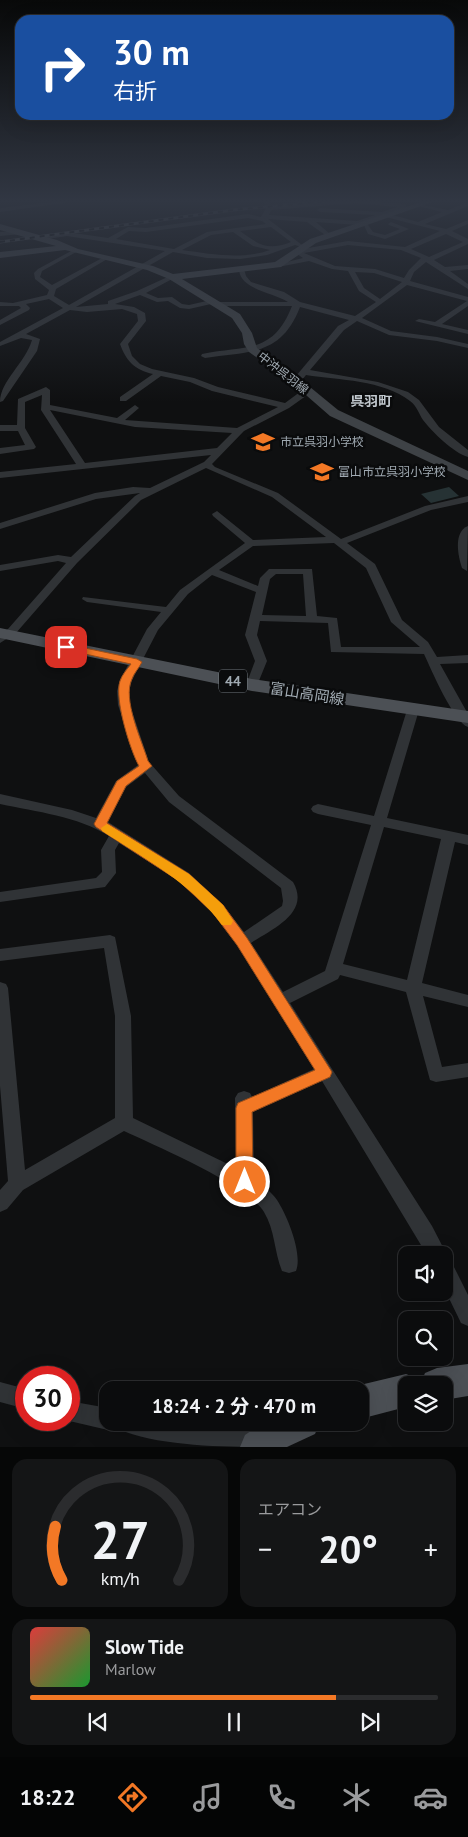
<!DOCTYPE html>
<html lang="ja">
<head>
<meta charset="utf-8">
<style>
  :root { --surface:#0b0c0d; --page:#141516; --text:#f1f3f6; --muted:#9a9b9d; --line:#2b2c2e; --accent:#f37825 }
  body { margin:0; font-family:"PT Sans","Noto Sans JP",sans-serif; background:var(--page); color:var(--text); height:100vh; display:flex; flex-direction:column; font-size:19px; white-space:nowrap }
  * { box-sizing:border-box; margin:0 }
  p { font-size:16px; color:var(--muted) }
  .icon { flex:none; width:28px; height:28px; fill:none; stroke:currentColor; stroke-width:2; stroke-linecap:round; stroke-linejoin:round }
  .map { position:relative; height:1447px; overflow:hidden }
  .details { display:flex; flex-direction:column; gap:12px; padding:12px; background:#060707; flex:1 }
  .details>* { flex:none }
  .guide { position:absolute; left:15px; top:15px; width:439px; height:105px; border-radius:15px; box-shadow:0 5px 20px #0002,0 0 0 1px var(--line); background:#1a4fa0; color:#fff; overflow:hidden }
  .buttons { position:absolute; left:398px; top:1246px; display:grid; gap:10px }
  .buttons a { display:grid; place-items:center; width:55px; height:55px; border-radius:10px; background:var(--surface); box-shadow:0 5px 20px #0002,0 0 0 1px var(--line); font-size:25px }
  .speed { position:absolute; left:15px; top:1366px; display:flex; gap:10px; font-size:25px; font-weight:700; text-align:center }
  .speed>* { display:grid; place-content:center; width:65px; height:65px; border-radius:50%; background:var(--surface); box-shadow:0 5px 20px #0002,0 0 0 1px var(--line); line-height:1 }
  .speed .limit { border:8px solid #d22; background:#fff; color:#111 }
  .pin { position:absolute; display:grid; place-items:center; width:42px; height:42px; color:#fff; margin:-21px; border-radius:10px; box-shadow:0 2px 8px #0006 }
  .me { position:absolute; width:55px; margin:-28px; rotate:0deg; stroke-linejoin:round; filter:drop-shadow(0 0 4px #0008) }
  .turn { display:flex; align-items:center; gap:18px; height:105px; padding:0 15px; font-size:22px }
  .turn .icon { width:65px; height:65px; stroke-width:2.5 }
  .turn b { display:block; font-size:35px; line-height:42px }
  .big { font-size:38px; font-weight:700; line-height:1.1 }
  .details .tile { flex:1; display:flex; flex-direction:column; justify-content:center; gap:8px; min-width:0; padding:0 18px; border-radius:15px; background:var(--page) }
  .details .dial { align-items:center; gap:0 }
  .dial svg { height:130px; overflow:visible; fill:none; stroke:var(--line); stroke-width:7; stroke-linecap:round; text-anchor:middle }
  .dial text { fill:var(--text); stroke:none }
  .song { display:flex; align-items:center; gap:15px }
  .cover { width:60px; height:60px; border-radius:8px; background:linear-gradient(135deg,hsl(0 70% 55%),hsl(130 70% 35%)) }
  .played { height:5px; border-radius:2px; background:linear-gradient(90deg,var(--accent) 75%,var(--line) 75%) }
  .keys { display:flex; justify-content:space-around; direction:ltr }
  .heat { display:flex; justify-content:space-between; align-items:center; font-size:28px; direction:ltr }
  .details .tiles { flex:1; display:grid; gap:12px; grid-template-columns:1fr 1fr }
  .tile:last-child { grid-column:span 2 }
  .trip { position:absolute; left:99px; top:1381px; width:270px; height:50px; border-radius:15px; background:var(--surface); box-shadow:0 5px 20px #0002,0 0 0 1px var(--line); font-weight:700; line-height:50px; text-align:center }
  .tabs { display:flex; height:80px; justify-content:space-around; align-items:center; background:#040505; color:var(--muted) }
  .tabs .icon { width:35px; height:35px }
  .tabs .current { color:var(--accent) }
  .tabs b { font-size:22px; color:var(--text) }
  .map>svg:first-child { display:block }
</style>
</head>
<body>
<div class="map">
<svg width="468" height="1447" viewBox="0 0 468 1447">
  <rect width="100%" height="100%" fill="#0f1011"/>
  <polygon fill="#263234" points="449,487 459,496 431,503 421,494"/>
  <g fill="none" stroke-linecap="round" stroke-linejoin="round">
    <g fill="#303336" fill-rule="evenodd">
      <polygon points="69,200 84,200 0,212 0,208"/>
      <path d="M263 200H269L271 206 349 200 405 204 407 207 389 214 418 222 442 212 418 206V204L448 210 468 202V206L425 224 446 229 468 220V224L452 231 468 239V244L434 260 445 267 468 265V269L450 271 468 284V289L426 262 414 272 410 281 468 297V306L442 324 468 330V334L415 321 419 319 435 322 467 301 407 285 362 318 391 331 437 337 468 344V348L437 341 389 335 357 321 344 330 310 370 378 382 408 392 419 400 439 427 468 450V457C454 453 432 432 423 420 419 414 417 406 410 401 383 380 339 380 306 375L302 380H296V376L338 326 349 320 300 307C281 356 250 351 205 358L201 356 202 354C245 345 273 355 292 306H214L211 304 189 309 180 308 168 301 157 302 140 295 115 304 134 307 145 313 146 321 128 344 132 356 140 364 152 369 194 378 218 387 285 403 304 389H310V393L289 408 244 431 212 464 215 467 278 493 341 539 425 506 468 496V502L431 510 347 543 375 564 402 620 428 642 437 657 468 655V663L440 664 468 714V727C454 723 431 669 424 654L331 652 328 623 260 621 257 635 267 661 256 688H248L246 685 255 661 245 635 256 592 212 575 188 594 158 630 132 680 129 691 130 705 149 762 179 796 293 882C311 913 272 929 251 943L283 992 325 971 371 825 318 814 313 812 311 809 313 806 318 804 374 816 407 710 413 706 419 710 387 818 468 835V845L455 842 422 983 468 995V1007L423 996 442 1067 468 1063V1077L436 1082 430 1080 406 992 340 975 338 979 290 1003 432 1226 447 1255 445 1259 451 1261 468 1295V1326L461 1323 444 1288V1255H427L322 1081 253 1112 254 1178C261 1185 272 1192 277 1200 287 1215 303 1254 296 1271L289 1273 282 1271C274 1251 275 1230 264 1212 248 1185 156 1146 124 1131L23 1190 7 1209 0 1212V1190L8 1181 0 1086V982L6 984 8 988 25 1170 115 1118V1016L104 948 0 961V949L110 935 115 937 131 1016 133 1118 236 1168 235 1098 238 1093 244 1091 250 1093 252 1097 314 1069 237 945 213 913 179 881 119 843 115 850 116 873 105 887 0 902V892L96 878 102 872 101 850 109 836C77 816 37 812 0 804V794L72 810 96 818 116 781 138 765 118 705 117 691 120 680 147 629 161 612 87 602 82 599 83 597 166 607 180 590 245 543 213 516 212 514 217 511 253 540 326 537 272 497 206 468 141 500 77 563 16 633 0 643V635L8 629 66 563 58 561 0 571V565L58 555 71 557 135 496 140 493 96 499 0 529V523L95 493 133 487 150 488 204 462 211 455 0 478V472L76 464 41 410 42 395 25 402V428L36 447 34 449 0 454V448L25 445 18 431H0V425H17L18 399 46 387 50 390V405L117 418 135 405 139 408 125 420 237 428 278 407 212 391 190 382 161 376 126 401H120V397L153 374C135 370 126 361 120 344L138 321 137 314 122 309 87 312 70 310 26 334 40 339 37 351 3 401 0 402C0 381 26 362 32 340L21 338 0 346V342L63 308 49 299 26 304 30 308 29 310 0 325V320L21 308 19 306H0V302L13 303 47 295 49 290 35 279 34 273 38 269 73 250 78 251 42 271 40 277 52 285 104 257 109 258 56 289 54 296 69 305 165 251 67 236 40 240 38 239V237L67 232 108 238 128 227 146 228 248 214 261 217 266 208ZM355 203 397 207 382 212 320 208 317 210 320 212 375 215 357 221 269 215 271 210ZM382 216 440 231 405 247 348 241 297 250 294 252 303 258 275 265 278 267 309 261 332 269 348 271 359 291 376 302 355 316 300 302 284 292 251 282 246 276 244 269 242 268 239 270C241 290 273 292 288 302H215L211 300 189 305 182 304 172 297 158 298 146 293 174 278V276L172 275 137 291 108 301V304L76 307 173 252 207 258 240 259 267 255 295 245 302 247V245L268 219 307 222 328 237 331 235 330 234 316 222 358 225 363 223 368 234 385 239 409 229 391 222 388 224 389 225 400 229 385 235 373 232 366 222ZM248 218 262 221 266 224 207 232 174 249 116 239 129 231 146 232ZM271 227 291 242C268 251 259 245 240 231ZM233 232 253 246 270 250C242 260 211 254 182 250L211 235ZM446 234 463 242 429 257 411 249ZM348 245 401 250 421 258 409 270 404 278 375 269 335 266 304 253ZM355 272 374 273 402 282 380 299 364 288ZM50 410 135 427 232 433 217 448 85 463ZM334 543 366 568 391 622 420 647H341L337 618 317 616 312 569H269L260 578 258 586 219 570 253 546ZM276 574H303L306 616 262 615 270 579ZM145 773 169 802 281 888 283 901 282 906 244 932 223 905 189 873 108 822 126 787ZM384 827 441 839 407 980 343 964Z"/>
      <polygon points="19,231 22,233 21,234 0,236 0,232"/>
      <path d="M468 526 467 571 462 568C458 556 453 532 468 526Z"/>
      <polygon points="0,1382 26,1389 26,1409 0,1402"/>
      <path d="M69 1401 108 1408V1422H201L261 1427 269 1430 272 1438 269 1446 265 1447C222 1447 157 1446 118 1429L116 1425 108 1430 65 1420H69Z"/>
    </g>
    <polygon fill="#3e4246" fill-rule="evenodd" points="427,200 438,200 316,243 281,267 182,279 240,314 252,333 257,348 299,378 338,410 468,471 468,480 330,416 291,382 249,352 244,344 242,333 232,318 169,279 147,270 65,250 0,258 0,252 56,246 0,230 0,224 57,240 78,249 153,266 173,274 275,262 310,239"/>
    <g fill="#4c5055" fill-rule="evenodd">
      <polygon points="0,628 252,679 468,711 468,723 252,691 0,638"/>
      <polygon points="468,1364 468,1396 444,1400 444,1385 420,1385 425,1373 437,1368"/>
      <polygon points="406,1374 418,1379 420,1385 406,1385 406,1407 360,1419 360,1390 349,1390 360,1385"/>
      <polygon points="264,1422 320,1422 315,1434 287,1447 240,1447 245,1435"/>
    </g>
    <defs>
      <polyline id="rail" points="0,242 233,210 339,200"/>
    </defs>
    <use href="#rail" stroke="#43474b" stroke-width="3"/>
    <use href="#rail" stroke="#0a0b0c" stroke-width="2" stroke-dasharray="5" stroke-linecap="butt"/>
  </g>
  <linearGradient id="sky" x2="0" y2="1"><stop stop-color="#080909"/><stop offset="0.5" stop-color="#313743"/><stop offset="1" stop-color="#313743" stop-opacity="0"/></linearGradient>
  <rect width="468" height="402" fill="url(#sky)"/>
  <path fill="#f37825" stroke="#9e4e18" d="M66 644 137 659 142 662C139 668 134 673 132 679 122 699 142 741 148 761L152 766 126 786 107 823 189 874 223 905 247 938 332 1072 330 1077 252 1112 253 1182 251 1187 245 1189 239 1187 236 1182V1108L238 1103 315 1070 237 945 213 913 179 881 96 827 94 824 117 781 139 766C130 750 114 698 120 681 122 675 127 669 131 664L62 649 60 647Z"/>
  <path fill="#f59e0b" d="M107 824 189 874 223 905 233 921 231 925H222C191 883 145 859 102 831L101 828Z"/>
  <defs>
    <symbol id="school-bare" viewBox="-9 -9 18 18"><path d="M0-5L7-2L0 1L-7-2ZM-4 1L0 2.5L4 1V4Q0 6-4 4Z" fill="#f37825" stroke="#0a0b0c" stroke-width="2.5" paint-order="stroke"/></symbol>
  </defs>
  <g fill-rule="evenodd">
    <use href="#school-bare" x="247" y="426" width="32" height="32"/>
    <use href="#school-bare" x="306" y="456" width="32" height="32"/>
  </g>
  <g text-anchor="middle" stroke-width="5" stroke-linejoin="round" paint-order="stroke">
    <g font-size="12" fill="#a0aab2" stroke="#0a0b0c">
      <text transform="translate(283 373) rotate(38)" y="4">中沖呉羽線</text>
    </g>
    <g font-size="12" fill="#a0aab2" stroke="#0a0b0c" text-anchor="start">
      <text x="280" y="446">市立呉羽小学校</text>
      <text x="338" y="476">富山市立呉羽小学校</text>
    </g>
    <g font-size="14" font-weight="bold" fill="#c1c8ce" stroke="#0a0b0c">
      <text x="371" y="406">呉羽町</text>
    </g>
    <rect fill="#0a0b0c" stroke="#737a80" stroke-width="1" x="219" y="669.5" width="28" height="23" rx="4"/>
    <g font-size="14" font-weight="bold" fill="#a0aab2">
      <text x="233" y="686">44</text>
    </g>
    <g font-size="15" fill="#a0aab2" stroke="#0a0b0c">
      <text transform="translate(307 694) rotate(9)" y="5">富山高岡線</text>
    </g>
  </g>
</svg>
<div class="buttons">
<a><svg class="icon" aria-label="sound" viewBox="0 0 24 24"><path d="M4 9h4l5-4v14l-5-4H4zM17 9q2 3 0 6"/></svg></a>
<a><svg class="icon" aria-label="search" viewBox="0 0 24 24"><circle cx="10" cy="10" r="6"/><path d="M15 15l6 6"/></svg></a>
<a><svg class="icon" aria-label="layers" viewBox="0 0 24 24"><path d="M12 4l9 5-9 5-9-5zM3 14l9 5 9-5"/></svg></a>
</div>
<div class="speed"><div class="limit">30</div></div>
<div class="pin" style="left:66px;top:647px;background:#d93025"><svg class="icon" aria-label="arrive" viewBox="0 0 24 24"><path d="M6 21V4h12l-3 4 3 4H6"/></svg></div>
<svg class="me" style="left:245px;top:1182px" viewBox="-20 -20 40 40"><circle r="17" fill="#f37825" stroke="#fff" stroke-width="3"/><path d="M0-11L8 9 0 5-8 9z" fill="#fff"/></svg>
<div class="trip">18:24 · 2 分 · 470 m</div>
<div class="guide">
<div class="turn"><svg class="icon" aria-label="right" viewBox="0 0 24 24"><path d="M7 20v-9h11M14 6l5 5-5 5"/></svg><div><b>30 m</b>右折</div></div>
</div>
</div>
<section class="details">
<div class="tiles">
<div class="tile dial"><svg viewBox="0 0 100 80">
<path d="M14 69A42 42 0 1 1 86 69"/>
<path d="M14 69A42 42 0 0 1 10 36" stroke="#f37825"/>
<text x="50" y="56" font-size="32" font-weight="700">27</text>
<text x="50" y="72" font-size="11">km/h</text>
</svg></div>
<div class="tile"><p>エアコン</p>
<div class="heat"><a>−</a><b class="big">20°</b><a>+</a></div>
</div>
<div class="tile">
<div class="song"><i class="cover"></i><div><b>Slow Tide</b><p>Marlow</p></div></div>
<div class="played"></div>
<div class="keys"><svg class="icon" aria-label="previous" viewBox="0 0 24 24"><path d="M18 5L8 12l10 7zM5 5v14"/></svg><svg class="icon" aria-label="pause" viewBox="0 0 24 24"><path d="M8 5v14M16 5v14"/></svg><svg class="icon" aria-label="next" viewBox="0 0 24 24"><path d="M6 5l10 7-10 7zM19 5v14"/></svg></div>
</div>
</div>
</section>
<nav class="tabs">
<b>18:22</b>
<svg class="icon current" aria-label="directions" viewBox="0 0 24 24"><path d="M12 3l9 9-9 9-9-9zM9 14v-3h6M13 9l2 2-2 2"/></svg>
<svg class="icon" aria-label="music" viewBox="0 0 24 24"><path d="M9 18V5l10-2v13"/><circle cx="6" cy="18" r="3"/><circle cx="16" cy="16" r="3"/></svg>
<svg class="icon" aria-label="phone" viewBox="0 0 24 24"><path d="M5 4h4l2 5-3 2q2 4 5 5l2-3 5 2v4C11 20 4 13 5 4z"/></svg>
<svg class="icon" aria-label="climate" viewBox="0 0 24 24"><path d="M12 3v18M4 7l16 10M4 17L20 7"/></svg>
<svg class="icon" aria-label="car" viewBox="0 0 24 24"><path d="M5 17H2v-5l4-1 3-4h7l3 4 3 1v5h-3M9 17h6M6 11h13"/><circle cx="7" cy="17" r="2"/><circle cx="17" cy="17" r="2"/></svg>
</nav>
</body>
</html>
